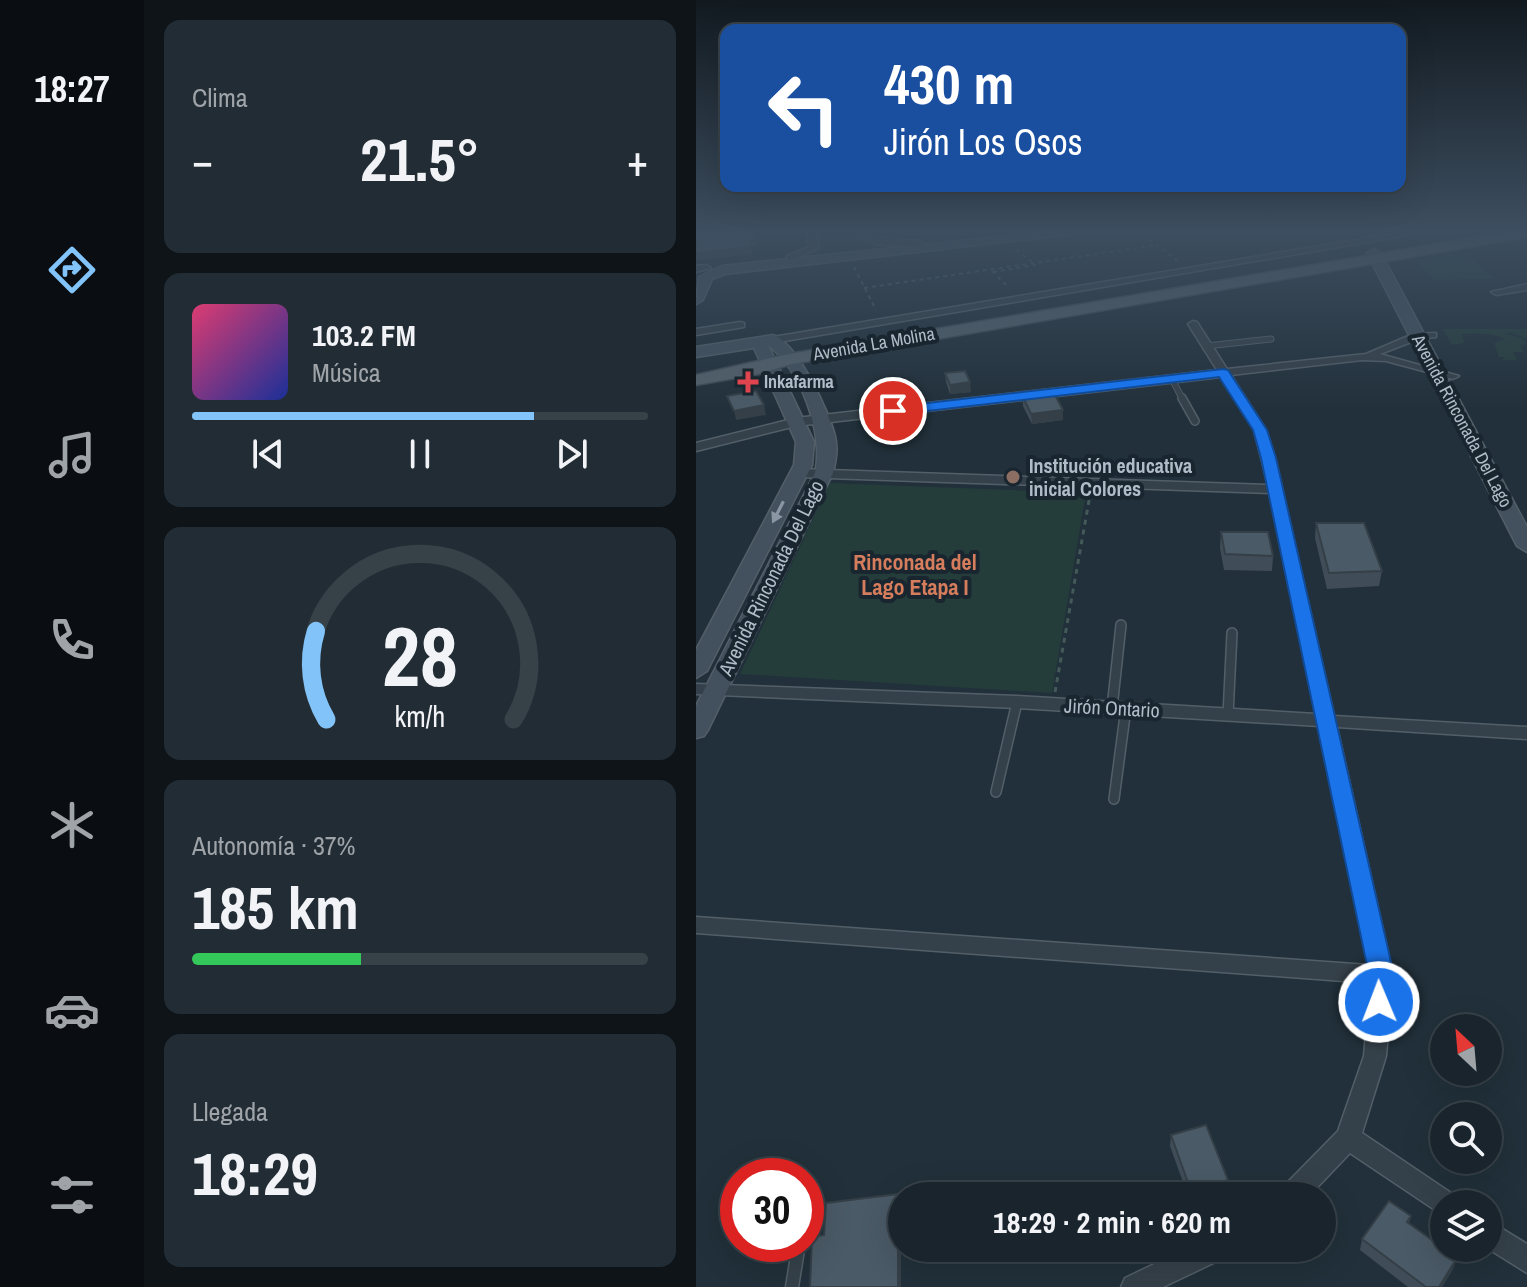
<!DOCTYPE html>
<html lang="es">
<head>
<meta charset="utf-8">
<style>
  :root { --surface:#19242c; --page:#222c34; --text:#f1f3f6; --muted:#9fa4a9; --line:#374148; --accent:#82c4f9 }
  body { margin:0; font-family:"Archivo Narrow",sans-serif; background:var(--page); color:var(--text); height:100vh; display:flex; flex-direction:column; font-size:30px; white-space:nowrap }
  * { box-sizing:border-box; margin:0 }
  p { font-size:26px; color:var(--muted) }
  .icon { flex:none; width:44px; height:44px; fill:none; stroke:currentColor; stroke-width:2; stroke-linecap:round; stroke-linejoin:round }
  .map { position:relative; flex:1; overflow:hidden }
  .details { display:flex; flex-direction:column; gap:20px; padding:20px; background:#0e1418; width:552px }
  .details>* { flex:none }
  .guide { position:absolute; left:24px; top:24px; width:686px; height:168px; border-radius:16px; box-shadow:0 8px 32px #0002,0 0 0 2px var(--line); background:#1a4fa0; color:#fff; overflow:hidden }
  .needle { width:52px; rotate:334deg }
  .controls { position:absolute; left:734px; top:1014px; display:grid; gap:16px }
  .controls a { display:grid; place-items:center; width:72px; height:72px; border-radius:50%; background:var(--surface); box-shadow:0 8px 32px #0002,0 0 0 2px var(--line); font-size:40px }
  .speed { position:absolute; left:24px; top:1158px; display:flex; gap:16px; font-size:40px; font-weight:700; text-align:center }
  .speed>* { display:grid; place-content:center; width:104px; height:104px; border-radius:50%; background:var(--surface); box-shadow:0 8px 32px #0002,0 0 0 2px var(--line); line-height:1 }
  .speed .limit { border:12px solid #d22; background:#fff; color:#111 }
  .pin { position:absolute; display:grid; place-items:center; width:68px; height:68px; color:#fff; margin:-34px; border:4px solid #fff; border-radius:50%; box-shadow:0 2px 8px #0007 }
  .me { position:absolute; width:88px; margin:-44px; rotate:359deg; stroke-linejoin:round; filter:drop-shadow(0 0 6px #0008) }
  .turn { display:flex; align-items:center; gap:28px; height:168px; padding:0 32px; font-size:36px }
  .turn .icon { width:104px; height:104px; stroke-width:2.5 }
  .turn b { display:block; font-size:56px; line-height:68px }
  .big { font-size:60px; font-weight:700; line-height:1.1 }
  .details .tile { flex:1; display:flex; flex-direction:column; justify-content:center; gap:12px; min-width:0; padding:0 28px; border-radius:16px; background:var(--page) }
  .details .dial { align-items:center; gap:0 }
  .dial svg { height:208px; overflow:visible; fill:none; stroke:var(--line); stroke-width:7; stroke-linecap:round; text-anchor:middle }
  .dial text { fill:var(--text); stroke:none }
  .song { display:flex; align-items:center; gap:24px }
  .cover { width:96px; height:96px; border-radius:12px; background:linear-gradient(135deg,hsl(340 70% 55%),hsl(230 70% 35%)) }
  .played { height:8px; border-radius:4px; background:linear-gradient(90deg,var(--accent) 75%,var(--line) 75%) }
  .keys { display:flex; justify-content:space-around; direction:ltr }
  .heat { display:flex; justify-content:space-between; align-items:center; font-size:44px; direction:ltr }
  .charge { height:12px; border-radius:6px; background:linear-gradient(90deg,#34c759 37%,var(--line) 0) }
  .trip { position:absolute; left:192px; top:1182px; width:448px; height:80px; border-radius:40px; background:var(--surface); box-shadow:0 8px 32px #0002,0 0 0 2px var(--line); font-weight:700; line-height:80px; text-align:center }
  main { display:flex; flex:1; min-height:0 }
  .dock { display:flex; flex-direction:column; width:144px; justify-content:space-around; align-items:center; background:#0a0e12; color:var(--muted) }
  .dock .icon { width:56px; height:56px }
  .dock .active { color:var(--accent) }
  .dock b { font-size:36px; color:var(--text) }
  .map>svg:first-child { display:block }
</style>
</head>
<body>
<main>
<nav class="dock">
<b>18:27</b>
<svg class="icon active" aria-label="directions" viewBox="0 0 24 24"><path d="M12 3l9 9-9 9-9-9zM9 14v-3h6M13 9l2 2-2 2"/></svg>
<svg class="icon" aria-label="music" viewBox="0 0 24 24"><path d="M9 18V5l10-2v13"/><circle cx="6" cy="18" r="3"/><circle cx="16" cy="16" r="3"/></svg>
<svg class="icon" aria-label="phone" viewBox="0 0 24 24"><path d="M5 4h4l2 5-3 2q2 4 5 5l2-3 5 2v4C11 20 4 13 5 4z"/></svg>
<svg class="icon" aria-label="climate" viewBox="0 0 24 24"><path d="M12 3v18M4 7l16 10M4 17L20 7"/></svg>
<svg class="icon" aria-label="car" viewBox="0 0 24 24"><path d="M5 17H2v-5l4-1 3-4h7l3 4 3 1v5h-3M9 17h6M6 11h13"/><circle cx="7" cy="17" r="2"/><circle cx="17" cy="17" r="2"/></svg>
<svg class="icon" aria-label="filters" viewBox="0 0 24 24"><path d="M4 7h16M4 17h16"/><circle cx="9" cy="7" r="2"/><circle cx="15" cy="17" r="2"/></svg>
</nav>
<section class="details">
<div class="tile"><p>Clima</p>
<div class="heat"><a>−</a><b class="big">21.5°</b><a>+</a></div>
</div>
<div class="tile">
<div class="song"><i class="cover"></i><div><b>103.2 FM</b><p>Música</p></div></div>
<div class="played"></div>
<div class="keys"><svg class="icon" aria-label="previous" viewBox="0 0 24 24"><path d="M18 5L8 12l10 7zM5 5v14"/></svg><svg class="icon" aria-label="pause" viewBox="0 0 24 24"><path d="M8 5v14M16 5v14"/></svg><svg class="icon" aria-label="next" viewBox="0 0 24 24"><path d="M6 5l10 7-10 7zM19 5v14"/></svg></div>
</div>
<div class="tile dial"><svg viewBox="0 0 100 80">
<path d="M14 69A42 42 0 1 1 86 69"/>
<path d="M14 69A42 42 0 0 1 10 35" stroke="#82c4f9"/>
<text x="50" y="56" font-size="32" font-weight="700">28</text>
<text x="50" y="72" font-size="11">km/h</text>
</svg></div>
<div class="tile"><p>Autonomía · 37%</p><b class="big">185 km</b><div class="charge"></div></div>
<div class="tile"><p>Llegada</p><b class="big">18:29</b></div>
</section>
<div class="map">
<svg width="831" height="1287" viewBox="0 0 831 1287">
  <rect width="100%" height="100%" fill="#21303a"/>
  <g fill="#243d3b">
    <path d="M118 230C149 230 162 239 191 245L114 254 123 243Z"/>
    <polygon points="768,252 799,279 738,280 718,260"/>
    <path d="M747 329H831V339L814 332 809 334 826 338 831 344 824 345 828 352H817L821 360H806L809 357H803L798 343 809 339C797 333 780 333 765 334L769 343 756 345Z"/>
    <polygon points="134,483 390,493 356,693 44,674"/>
  </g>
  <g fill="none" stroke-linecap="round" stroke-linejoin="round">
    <defs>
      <g id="lane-far3">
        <polyline points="510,346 575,339"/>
        <polyline points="476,379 487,400"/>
      </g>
      <polyline id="lane-far2" points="486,398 499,421"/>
      <g id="lane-far1">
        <polyline points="416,708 425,625"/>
        <polyline points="532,715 536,633"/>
        <polyline points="300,792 321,702"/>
        <polyline points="418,799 430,708"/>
      </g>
      <polyline id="lane" points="96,1287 103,1244"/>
      <g id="street">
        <polygon points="110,230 119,230 123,248 97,260 91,260 91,256 113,247"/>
        <polygon points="153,230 165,230 182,238 223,241 228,244 223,247 180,244"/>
        <polygon points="720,230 743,230 77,343 72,340 77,337"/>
        <polygon points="0,266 10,265 15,268 0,272"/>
        <polygon points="831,284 831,290 800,295 795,292"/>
        <polygon points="497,321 501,322 531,369 670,354 717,334 740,333 740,337 723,339 684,354 763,376 757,379 690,361 666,360 535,375 570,430 579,458 638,716 831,727 831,739 641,727 697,975 690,1056 666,1133 758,1195 762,1204 748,1204 748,1216 654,1153 613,1196 583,1196 587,1187 642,1131 668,1056 674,983 0,933 0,917 673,965 623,726 321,708 0,694 0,684 321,696 620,714 574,493 103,477 96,473 103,469 572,485 558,430 525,377 100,426 0,451 0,443 100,418 521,370 492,324"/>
        <polygon points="44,322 48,323 48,327 0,335 0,329"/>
        <polygon points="792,1220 831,1244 831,1273 791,1248"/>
        <polygon points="492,1248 534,1248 530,1257 467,1287 425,1287 429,1278"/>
      </g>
      <g id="secondary">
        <polygon points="367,230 413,230 29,274 16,279 7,300 0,304 3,277 26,266"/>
        <polygon points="678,249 685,253 831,527 831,552 821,546 671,253"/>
        <path d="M77 335C101 343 133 411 139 436 142 449 140 460 137 473L12 730 8 736 0 738V706L119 473C128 433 105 370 72 345L118 442 116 465 11 671 0 678V650L98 465 100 442 58 348 0 357V347Z"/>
      </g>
      <polygon id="primary" points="822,230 831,230 831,237 96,364 62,374 0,385 0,375 93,354"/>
    </defs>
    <use href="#lane-far3" stroke="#535f68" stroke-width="7"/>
    <use href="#lane-far2" stroke="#535f68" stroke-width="10"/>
    <use href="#lane-far1" stroke="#535f68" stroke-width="12"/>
    <use href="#lane" stroke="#535f68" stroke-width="15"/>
    <use href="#street" stroke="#535f68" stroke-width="3"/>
    <use href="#secondary" stroke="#535f68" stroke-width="3"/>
    <use href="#primary" stroke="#414d57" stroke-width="3"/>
    <g stroke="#435a58" stroke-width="2" stroke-dasharray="4 4" stroke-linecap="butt">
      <polyline points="440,230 482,261"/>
      <polyline points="320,250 336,262"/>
      <polyline points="158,267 180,310"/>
      <polyline points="296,271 313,288"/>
      <polyline points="297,272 344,264"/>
      <polyline points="168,288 461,245"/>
    </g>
    <polyline stroke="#435a58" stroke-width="3" stroke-dasharray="5 5" stroke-linecap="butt" points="359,692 394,495"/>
    <use href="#lane-far3" stroke="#35414a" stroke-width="5"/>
    <use href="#lane-far2" stroke="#35414a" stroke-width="7"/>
    <use href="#lane-far1" stroke="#35414a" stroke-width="9"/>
    <use href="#lane" stroke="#35414a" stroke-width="12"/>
    <use href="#street" fill="#35414a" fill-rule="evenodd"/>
    <use href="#secondary" fill="#43515e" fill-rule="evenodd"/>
    <use href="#primary" fill="#53616b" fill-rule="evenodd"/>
  </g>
  <g fill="#404d58">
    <polygon points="0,230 59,240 60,247 56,247 55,254 0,260"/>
    <polygon points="249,373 275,392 254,394 250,382"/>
    <polygon points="327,397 367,420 336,424 327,406"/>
    <polygon points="620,523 686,571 683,586 631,589 619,538"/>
    <polygon points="525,532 577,556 576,571 528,570 524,548"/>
    <polygon points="475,1135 532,1180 530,1191 515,1196 492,1196 474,1146"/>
    <polygon points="715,1216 713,1223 757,1269 746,1287 712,1287 664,1250 666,1239"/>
  </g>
  <g fill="#343f47">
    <polygon points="55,240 56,247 55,254 0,260 0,253"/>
    <polygon points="274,382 275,392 254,394 254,385"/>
    <polygon points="68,405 70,415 40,420 38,411"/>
    <polygon points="367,410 367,420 336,424 335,414"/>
    <polygon points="532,1180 530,1191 515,1196 495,1196 495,1191"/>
    <polygon points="202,1194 205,1205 205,1287 202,1287"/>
    <polygon points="761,1258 757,1269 746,1287 743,1287"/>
  </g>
  <g fill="#4a5a66" stroke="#343f47" stroke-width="2">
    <polygon points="0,230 56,230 59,240 55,240 54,247 0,253"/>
    <polygon points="269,371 274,382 254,385 249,373"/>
    <polygon points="60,391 68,405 38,411 31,396"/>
    <polygon points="358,393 367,410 335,414 327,397"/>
    <polygon points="620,523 668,523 686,571 633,573"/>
    <polygon points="525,532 572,532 577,556 529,554"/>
    <polygon points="510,1125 532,1180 495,1191 475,1135"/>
    <polygon points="202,1194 202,1287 114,1287 116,1237 128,1235 130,1203"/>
    <polygon points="693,1201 715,1216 711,1222 761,1258 743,1287 730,1287 666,1239"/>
  </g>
  <defs><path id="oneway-solid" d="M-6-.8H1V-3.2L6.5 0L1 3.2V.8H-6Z" transform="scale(2)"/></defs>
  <use fill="#8a97a2" href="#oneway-solid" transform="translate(82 512) rotate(117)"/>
  <linearGradient id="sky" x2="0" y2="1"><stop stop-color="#121a20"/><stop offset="0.56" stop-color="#3d4e60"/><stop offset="1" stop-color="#3d4e60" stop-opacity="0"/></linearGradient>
  <rect width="831" height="411" fill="url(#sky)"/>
  <polygon fill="#1a73e8" stroke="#114b97" stroke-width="2" points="527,369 532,370 571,430 580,458 698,975 692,1010 683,1013 675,1010 671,1002 673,975 565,458 557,430 523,377 197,415 190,411 197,407"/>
  <path fill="#e0444e" stroke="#1a262f" stroke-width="3" d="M48 370h8v8h8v8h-8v8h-8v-8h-8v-8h8z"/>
  <circle fill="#8d6e63" stroke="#1a262f" stroke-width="3" cx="317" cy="477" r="8"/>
  <g text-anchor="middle" stroke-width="8" stroke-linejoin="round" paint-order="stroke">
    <g font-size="18" fill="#b0bcc7" stroke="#1a262f">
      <text transform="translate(178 344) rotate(-10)" y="6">Avenida La Molina</text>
      <text transform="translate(766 421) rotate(62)" y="6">Avenida Rinconada Del Lago</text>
    </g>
    <g font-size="18" font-weight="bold" fill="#b0bcc7" stroke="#1a262f" text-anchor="start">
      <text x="68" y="388">Inkafarma</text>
    </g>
    <g font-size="20" font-weight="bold" fill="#b0bcc7" stroke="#1a262f" text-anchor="start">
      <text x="333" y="473">Institución educativa<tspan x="333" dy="23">inicial Colores</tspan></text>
    </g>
    <g font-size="20" fill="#b0bcc7" stroke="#1a262f">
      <text transform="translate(75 578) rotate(-64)" y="7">Avenida Rinconada Del Lago</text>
      <text transform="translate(416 708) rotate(3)" y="7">Jirón Ontario</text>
    </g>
    <g font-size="22" font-weight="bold" fill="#d57d5c" stroke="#1a262f">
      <text x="219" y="570">Rinconada del<tspan x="219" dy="25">Lago Etapa I</tspan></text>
    </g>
  </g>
</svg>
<div class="controls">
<a><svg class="needle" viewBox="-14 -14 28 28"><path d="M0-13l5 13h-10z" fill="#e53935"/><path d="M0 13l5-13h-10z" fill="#9fa4a9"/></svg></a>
<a><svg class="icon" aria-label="search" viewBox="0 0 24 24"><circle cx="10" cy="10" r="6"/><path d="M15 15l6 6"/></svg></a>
<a><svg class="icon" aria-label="layers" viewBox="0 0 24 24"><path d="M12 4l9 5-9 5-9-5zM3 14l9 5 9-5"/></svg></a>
</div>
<div class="speed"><div class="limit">30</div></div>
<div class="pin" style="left:197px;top:411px;background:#d93025"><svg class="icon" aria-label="arrive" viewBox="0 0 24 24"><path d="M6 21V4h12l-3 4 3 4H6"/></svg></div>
<svg class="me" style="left:683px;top:1002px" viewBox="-20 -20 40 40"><circle r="17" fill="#1a73e8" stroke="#fff" stroke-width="3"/><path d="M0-11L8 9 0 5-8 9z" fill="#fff"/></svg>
<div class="trip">18:29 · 2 min · 620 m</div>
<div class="guide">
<div class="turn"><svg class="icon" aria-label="left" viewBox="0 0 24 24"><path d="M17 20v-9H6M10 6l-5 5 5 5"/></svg><div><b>430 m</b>Jirón Los Osos</div></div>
</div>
</div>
</main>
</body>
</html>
